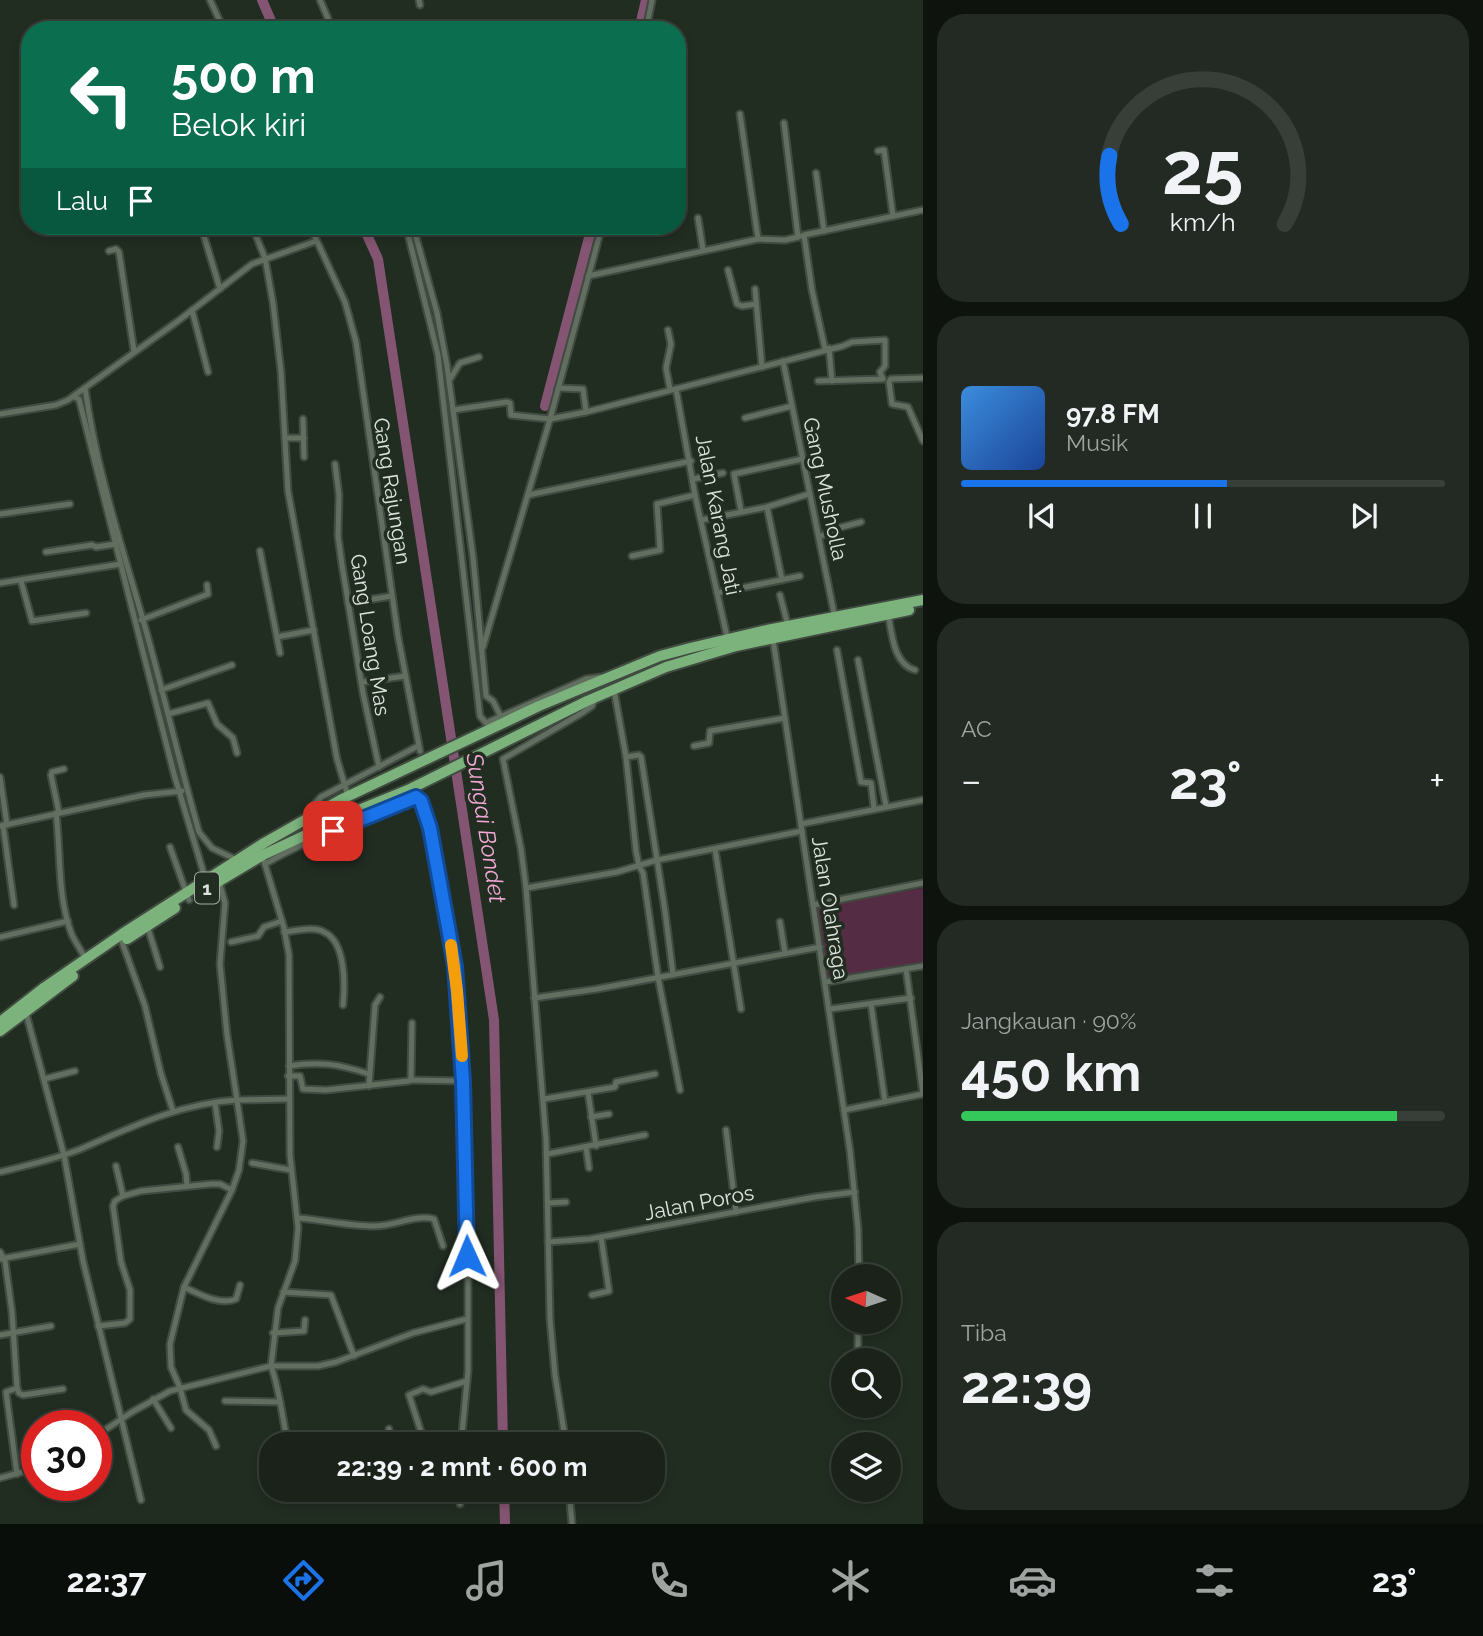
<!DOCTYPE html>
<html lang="id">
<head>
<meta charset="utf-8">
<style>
  :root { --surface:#1a221a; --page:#232a23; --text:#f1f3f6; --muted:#9fa4a2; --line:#383f39; --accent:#1a73e8 }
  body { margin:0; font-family:Raleway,sans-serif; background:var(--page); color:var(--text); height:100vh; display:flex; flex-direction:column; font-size:26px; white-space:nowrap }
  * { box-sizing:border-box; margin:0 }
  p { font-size:23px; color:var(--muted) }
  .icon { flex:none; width:38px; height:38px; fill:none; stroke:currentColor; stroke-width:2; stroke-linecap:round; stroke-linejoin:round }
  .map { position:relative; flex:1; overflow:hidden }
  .sheet { display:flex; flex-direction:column; gap:14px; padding:14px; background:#0e130e; width:560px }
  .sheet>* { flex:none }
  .hud { position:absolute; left:21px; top:21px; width:665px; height:214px; border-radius:28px; box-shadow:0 4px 10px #0003,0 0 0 2px var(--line); background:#0b6e4f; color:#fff; overflow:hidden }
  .needle { width:46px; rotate:273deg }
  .buttons { position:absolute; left:831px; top:1264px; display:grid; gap:14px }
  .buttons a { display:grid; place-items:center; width:70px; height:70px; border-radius:50%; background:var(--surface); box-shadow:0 4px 10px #0003,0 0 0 2px var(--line); font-size:35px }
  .speed { position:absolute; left:21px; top:1410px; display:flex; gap:14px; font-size:35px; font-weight:700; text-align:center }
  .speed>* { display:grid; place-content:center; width:91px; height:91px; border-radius:50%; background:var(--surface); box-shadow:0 4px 10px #0003,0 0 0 2px var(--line); line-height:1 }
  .speed .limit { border:10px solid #d22; background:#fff; color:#111 }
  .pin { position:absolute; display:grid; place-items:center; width:60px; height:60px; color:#fff; margin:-30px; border-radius:14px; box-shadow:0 4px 10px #0006 }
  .me { position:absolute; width:77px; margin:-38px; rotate:359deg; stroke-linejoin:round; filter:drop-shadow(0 0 5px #0008) }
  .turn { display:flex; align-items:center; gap:24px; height:147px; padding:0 35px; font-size:32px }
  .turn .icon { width:91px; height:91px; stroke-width:2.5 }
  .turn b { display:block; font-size:49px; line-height:60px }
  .then { display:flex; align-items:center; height:66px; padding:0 35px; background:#0003; gap:14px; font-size:26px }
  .big { font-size:52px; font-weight:700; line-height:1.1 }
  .sheet .tile { flex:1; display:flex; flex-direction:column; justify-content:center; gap:10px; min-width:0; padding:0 24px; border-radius:28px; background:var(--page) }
  .sheet .dial { align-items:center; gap:0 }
  .dial svg { height:182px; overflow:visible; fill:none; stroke:var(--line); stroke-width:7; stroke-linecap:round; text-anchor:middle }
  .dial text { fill:var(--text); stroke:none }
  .song { display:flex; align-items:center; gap:21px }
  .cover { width:84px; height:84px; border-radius:10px; background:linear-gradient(135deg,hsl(210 70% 55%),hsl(220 70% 35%)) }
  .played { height:7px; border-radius:4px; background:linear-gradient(90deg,var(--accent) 55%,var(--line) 55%) }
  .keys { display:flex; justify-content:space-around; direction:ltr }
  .heat { display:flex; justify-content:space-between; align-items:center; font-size:38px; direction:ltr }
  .charge { height:10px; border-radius:5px; background:linear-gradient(90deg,#34c759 90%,var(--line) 0) }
  .trip { position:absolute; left:259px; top:1432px; width:406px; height:70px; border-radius:28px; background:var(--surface); box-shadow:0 4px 10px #0003,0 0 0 2px var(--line); font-weight:700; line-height:70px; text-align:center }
  .tab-bar { display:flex; height:112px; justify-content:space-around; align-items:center; background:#0a0e0a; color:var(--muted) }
  .tab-bar .icon { width:49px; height:49px }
  .tab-bar .selected { color:var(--accent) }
  .tab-bar b { font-size:32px; color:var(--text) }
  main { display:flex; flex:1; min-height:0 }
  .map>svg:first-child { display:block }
</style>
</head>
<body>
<main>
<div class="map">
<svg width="923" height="1524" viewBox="0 0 923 1524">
  <rect width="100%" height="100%" fill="#222d22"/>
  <polygon fill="#542d45" points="923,888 923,963 828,979 815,906"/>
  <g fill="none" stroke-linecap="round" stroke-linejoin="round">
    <g stroke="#845572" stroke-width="10">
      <polyline points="262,0 275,30"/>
      <polyline points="639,30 646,0"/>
      <polyline points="363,226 378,259 494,1020 503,1444"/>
      <polyline points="545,406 592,226"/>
      <polyline points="504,1489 505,1524"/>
    </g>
    <defs>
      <g id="street">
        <polyline points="210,0 224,30"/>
        <polyline points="320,0 333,30"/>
        <polyline points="419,0 420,5"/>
        <polyline points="646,30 652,0"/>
        <polyline points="740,114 758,239 785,240 798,237"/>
        <polyline points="784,123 798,237 801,236"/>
        <polyline points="878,151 884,150 893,216"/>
        <polyline points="816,173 824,231"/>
        <polyline points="698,218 703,250"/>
        <polyline points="201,226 220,289"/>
        <polyline points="252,226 265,258 273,303 281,372 288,491 337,759 348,796"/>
        <polyline points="310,226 345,302 356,342 398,636 420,751"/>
        <polyline points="406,226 438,355 480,716 486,723 586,679 601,677"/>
        <polyline points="413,226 437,313 447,366 473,557 486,696 493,701 500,715"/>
        <polyline points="109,251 116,249 119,252 134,351"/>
        <polyline points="728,270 737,304 742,306 756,304"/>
        <polyline points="588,276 758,239"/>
        <polyline points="755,289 762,367"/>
        <polyline points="192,310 208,372"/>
        <polyline points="668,330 671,344 666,368 670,389"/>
        <polyline points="829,348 832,381"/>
        <polyline points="825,349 812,290 804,235 923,210"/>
        <polyline points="783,361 835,618"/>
        <polyline points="923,378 891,379 889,382 892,404 908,407 923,441"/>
        <polyline points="450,379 460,363 479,357"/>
        <path d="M85 388C96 467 121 544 143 620 163 690 179 762 199 832L212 848 237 860"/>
        <polyline points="558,388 583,389 586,412"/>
        <polyline points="676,389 695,495 728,641"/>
        <polyline points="74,397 79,399 84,419 174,774 206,881"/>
        <polyline points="453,410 507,402 510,403 511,415 550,419 586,412 843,346 852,342 885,340 885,366 880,372 883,379 818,381"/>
        <polyline points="0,414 56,405 68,400 178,321 252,264 316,241"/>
        <polyline points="745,418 792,406"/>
        <polyline points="303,419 304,457"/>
        <polyline points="285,438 304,438"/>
        <polyline points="335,464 339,495 338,536 342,565 363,693 379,767"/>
        <polyline points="693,479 723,473"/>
        <polyline points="528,495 691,461"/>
        <polyline points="767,507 782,580"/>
        <polyline points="741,511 734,474 802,459"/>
        <polyline points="0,514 70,504"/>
        <polyline points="701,520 767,507 809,494"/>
        <polyline points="819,537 838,528 861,522"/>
        <polyline points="260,551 280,653"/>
        <polyline points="46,552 92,545 96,547 116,544"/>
        <polyline points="632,556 660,550 657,504 695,495"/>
        <polyline points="21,581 32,621 86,613"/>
        <polyline points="0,583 121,564"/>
        <polyline points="717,593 800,576"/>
        <polyline points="780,595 788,626"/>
        <polyline points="348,603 392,596"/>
        <path d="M888 614C892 633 893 664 915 670"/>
        <polyline points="141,620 208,594 207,585"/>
        <polyline points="277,637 314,630"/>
        <polyline points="773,639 850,1151 858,1229 859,1276"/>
        <polyline points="483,647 550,419 602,226"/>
        <polyline points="837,650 861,782 871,783 874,808"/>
        <polyline points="858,660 886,806"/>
        <polyline points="362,682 405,676"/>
        <polyline points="161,690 232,665"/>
        <polyline points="614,690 626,757 636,851 639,866 643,873 658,977 680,1090"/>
        <polyline points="168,714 208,703 217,724 233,738 237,753"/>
        <polyline points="694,746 709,743 710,731 785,718"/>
        <polyline points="626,757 639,755 641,757 665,911 673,974"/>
        <polyline points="0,777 7,825"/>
        <path d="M56 813C61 853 57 897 72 935 76 943 81 951 86 959"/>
        <polyline points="59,813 51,775 52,772 64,769"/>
        <polyline points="313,814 314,805 321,797 418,746"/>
        <polyline points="801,824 923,800"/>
        <polyline points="3,825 14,905"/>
        <polyline points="0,826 144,795 182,791"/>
        <polyline points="170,847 189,900"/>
        <polyline points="715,849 741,1009"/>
        <path d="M265 864C313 836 366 820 417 798L421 801 430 828 455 966 460 1030 466 1168 468 1276V1371L461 1444"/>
        <polyline points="526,888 617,872 657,860 802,831"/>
        <polyline points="813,905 923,883"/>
        <polyline points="780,922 785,953"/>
        <polyline points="147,925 160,967"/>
        <path d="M284 932C296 931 313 926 324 932 346 942 345 985 343 1005"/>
        <polyline points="0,937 68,921"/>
        <polyline points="122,942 145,1006 161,1074 173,1111"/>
        <polyline points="231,942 258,936 264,927 282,921"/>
        <polyline points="906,969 923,1094"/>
        <polyline points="826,982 923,966"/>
        <polyline points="534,998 597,989 820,947"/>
        <polyline points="871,1004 885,1102"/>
        <polyline points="830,1009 911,998"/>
        <polyline points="26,1013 64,1155 83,1261 141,1500"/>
        <path d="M289 1066C319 1061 339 1064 369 1074"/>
        <polyline points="288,1076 300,1076 303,1089 326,1090 409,1081 411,1078 412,1023"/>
        <polyline points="44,1079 75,1071"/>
        <polyline points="410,1080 463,1081"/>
        <polyline points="369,1086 375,1005 380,997"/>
        <polyline points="588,1092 596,1146"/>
        <polyline points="544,1099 615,1087 616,1082 655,1074"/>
        <polyline points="215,1103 219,1131 217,1147"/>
        <polyline points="844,1110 923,1094"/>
        <polyline points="591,1117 609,1114"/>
        <polyline points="726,1130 736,1212"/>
        <polyline points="178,1147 186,1174 187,1186"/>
        <polyline points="586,1147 589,1168"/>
        <polyline points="547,1154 645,1135"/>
        <polyline points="252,1163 291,1170"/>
        <polyline points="116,1166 123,1196 141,1191 211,1184 220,1184 232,1190"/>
        <path d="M0 1172C28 1165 57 1159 83 1148 133 1126 182 1103 237 1100L227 1035 220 964 225 903 219 881"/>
        <polyline points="549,1203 566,1202"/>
        <path d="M298 1218C324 1220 349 1226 375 1226 395 1226 415 1214 434 1219L443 1246"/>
        <polyline points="548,1242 590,1239 815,1197 855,1192"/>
        <polyline points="0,1252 5,1261 12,1312 17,1388 6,1392 17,1474"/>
        <polyline points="0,1259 80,1244"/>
        <path d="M184 1287C199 1294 220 1306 236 1299L240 1285"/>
        <polyline points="283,1292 331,1295 354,1356"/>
        <polyline points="592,1295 609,1291 601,1237"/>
        <polyline points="98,1326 125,1323 130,1319 130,1290 121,1262 113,1206 115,1201 123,1196"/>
        <polyline points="273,1333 304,1331 305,1320"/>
        <polyline points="0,1335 51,1326"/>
        <polyline points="858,1360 858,1321"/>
        <polyline points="17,1388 19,1393 23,1395 63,1389"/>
        <polyline points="153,1399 171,1428"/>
        <polyline points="225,1401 280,1402"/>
        <polyline points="389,1429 390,1444"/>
        <polyline points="96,1436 132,1412 170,1391 271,1366 278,1308 295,1261 298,1228 290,1155 289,955 284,928 264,861"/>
        <polyline points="423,1438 409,1395 423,1389 431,1392 467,1381"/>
        <path d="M288 1444C282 1417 280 1391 271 1366H318L336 1362 413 1333 467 1319"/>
        <polyline points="566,1444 555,1375 550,1319 546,1140 526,888 521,849 503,759 582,713 592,706 595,698"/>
        <polyline points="216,1446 209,1430 186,1410 180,1388 171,1367 170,1344 184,1287 232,1190 239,1170 243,1141 237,1100 289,1099"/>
        <polyline points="0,1478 37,1468"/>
        <polyline points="459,1489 460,1504"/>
        <polyline points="569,1489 572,1524"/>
      </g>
      <g id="highway">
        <polyline points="201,892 263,855 359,810 408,790 587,701 666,667 736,646 909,610"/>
        <polyline points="127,939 175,908"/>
        <polyline points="0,1022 45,987 122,934 264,843 340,800 539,706 660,656 690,648 767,630 923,600"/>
        <polyline points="0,1031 73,976"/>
      </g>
    </defs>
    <use href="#street" stroke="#414b41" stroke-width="9"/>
    <use href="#highway" stroke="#414b41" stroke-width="14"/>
    <use href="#street" stroke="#616e60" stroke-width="5"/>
    <use href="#highway" stroke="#7cb37d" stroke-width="10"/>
  </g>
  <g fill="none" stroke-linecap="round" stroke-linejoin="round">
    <defs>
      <polyline id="route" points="333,831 416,797 421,801 430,828 455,966 463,1081 467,1256"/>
    </defs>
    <use href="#route" stroke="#114b97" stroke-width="18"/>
    <use href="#route" stroke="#1a73e8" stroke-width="12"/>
    <polyline stroke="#f59e0b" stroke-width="12" points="451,945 457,991 462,1056"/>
  </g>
  <g text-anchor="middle" stroke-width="7" stroke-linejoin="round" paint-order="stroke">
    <rect fill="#222d22" stroke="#a4aca4" stroke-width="2" x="195" y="872.5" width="24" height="31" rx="5"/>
    <g font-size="19" font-weight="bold" fill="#dce3dc">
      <text x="207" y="895">1</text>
    </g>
    <g font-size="21" fill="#dce3dc" stroke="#222d22">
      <text transform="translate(825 489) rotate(78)" y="7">Gang Musholla</text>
      <text transform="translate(392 491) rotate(81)" y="7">Gang Rajungan</text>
      <text transform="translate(718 515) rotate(79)" y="7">Jalan Karang Jati</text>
      <text transform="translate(370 635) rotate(81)" y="7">Gang Loang Mas</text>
      <text transform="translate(830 908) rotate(81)" y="7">Jalan Olahraga</text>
      <text transform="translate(699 1203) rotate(-11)" y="7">Jalan Poros</text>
    </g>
    <g font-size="23" font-style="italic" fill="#f1a8d4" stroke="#222d22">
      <text transform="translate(486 828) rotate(81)" y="8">Sungai Bondet</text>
    </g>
  </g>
</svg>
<div class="buttons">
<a><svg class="needle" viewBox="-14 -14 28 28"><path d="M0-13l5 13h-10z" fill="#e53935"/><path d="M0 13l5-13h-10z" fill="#9fa4a2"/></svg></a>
<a><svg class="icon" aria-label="search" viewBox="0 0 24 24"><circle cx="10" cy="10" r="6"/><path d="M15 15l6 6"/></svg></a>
<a><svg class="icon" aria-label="layers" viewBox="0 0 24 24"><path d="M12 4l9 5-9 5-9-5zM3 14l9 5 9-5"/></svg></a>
</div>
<div class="speed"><div class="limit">30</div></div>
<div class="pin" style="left:333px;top:831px;background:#d93025"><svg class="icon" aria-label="arrive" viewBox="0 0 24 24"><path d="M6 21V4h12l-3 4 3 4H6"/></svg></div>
<svg class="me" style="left:467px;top:1256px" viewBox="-20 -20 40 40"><path d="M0-17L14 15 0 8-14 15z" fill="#1a73e8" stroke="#fff" stroke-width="4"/></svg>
<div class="trip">22:39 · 2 mnt · 600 m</div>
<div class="hud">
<div class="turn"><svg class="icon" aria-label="left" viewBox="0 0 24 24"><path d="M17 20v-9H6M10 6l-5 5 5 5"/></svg><div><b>500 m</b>Belok kiri</div></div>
<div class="then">Lalu<svg class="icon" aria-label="arrive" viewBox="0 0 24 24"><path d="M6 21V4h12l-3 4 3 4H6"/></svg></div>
</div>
</div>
<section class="sheet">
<div class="tile dial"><svg viewBox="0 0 100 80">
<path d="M14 69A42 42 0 1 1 86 69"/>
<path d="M14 69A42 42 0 0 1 9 39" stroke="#1a73e8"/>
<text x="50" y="56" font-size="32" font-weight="700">25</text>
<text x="50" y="72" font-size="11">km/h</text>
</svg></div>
<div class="tile">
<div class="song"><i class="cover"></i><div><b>97.8 FM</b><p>Musik</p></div></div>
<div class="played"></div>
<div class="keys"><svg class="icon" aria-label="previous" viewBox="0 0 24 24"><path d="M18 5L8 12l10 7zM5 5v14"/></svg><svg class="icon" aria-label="pause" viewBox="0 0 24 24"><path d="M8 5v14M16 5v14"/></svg><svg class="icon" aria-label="next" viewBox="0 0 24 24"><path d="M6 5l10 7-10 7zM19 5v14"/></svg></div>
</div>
<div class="tile"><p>AC</p>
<div class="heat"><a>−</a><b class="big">23°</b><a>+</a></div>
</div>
<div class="tile"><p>Jangkauan · 90%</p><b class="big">450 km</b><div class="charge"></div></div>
<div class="tile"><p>Tiba</p><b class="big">22:39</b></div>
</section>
</main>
<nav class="tab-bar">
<b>22:37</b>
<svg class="icon selected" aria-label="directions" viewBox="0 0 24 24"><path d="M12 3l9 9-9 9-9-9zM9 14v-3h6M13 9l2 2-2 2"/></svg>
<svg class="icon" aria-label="music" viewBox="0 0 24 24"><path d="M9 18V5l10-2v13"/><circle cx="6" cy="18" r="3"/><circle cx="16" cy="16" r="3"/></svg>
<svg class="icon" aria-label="phone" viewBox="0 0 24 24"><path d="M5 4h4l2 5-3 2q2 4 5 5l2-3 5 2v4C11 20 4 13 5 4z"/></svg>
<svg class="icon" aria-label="climate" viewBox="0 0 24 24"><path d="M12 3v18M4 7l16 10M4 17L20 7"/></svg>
<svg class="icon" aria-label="car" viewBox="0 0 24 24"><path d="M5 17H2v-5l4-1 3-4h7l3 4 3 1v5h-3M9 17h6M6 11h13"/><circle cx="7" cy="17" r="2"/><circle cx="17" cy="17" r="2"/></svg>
<svg class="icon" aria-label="filters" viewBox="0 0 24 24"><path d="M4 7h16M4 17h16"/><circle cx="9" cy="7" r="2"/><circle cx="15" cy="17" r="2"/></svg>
<b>23°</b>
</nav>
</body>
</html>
